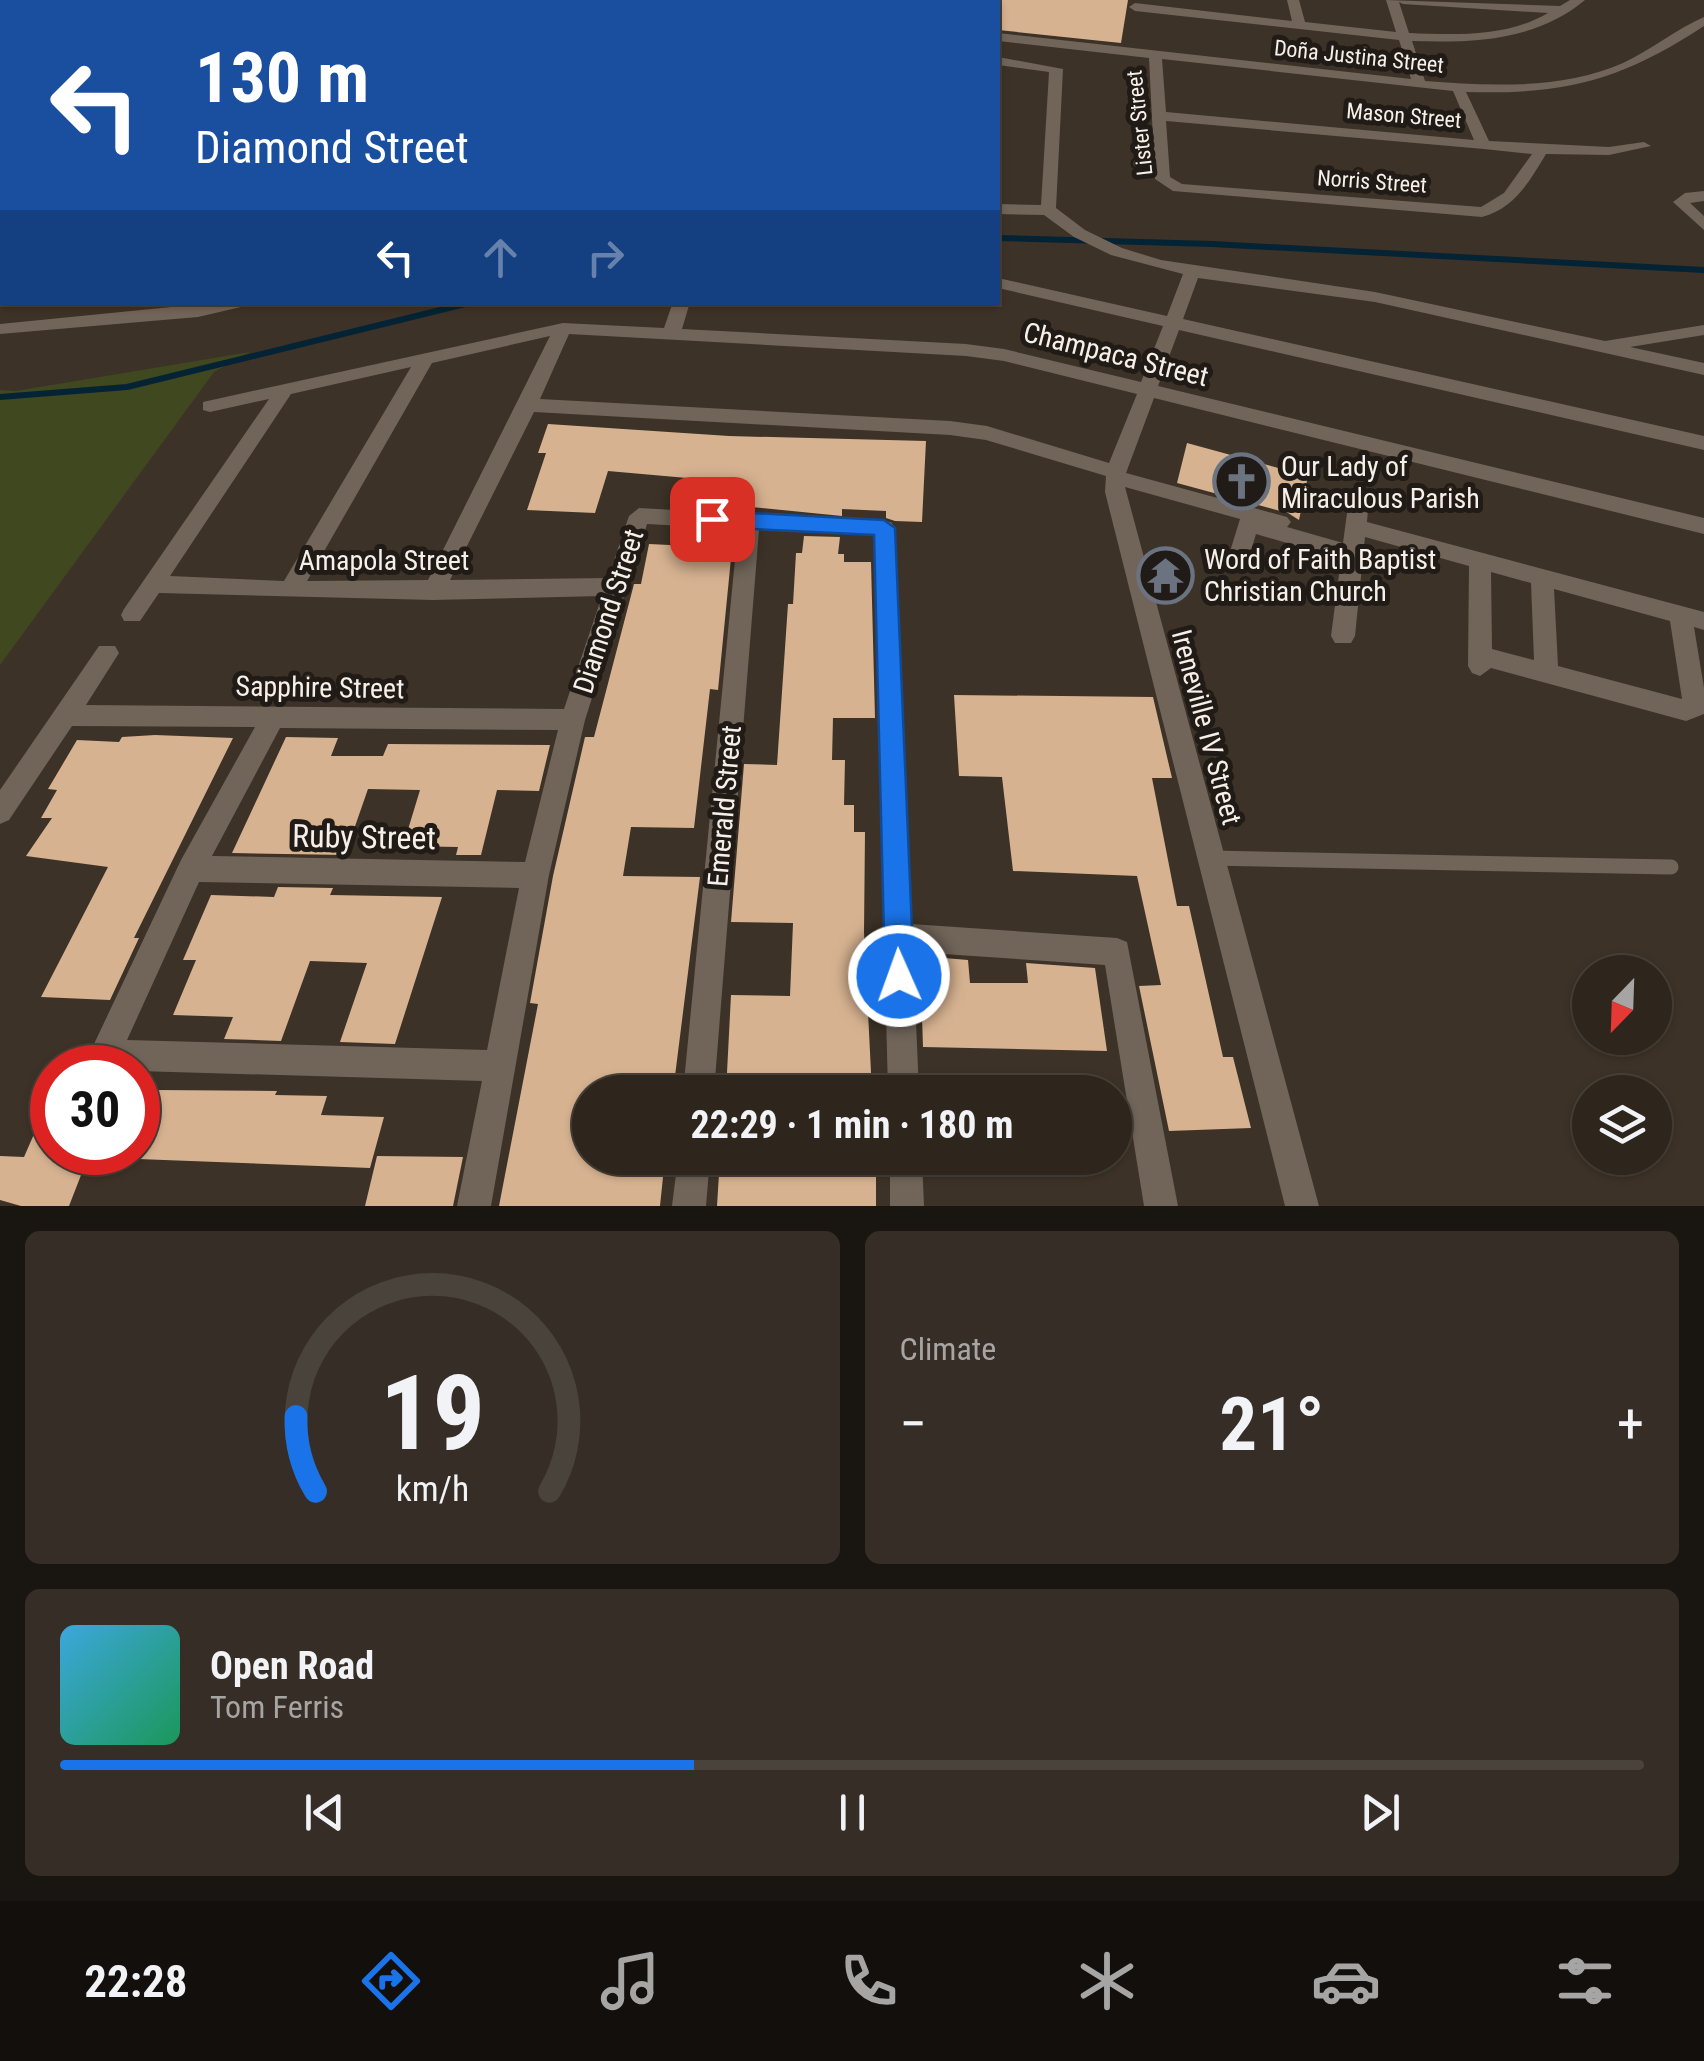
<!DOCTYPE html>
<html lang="en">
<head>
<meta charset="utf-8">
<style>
  :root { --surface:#2e261d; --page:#362e26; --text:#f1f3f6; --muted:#a7a5a4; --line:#49433b; --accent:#1a73e8 }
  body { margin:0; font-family:"Roboto Condensed",sans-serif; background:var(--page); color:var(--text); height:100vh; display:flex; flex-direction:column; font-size:38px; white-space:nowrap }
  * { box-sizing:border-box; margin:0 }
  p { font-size:32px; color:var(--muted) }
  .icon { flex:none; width:55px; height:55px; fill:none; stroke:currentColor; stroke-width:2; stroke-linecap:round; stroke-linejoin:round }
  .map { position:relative; height:1206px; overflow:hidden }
  .sheet { display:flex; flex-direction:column; gap:25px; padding:25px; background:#191510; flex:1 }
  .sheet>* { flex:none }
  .top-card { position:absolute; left:0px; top:0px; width:1000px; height:305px; box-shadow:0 2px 8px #0004,0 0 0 2px var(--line); background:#1a4fa0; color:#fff; overflow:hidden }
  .needle { width:65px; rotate:203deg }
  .controls { position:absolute; left:1572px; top:955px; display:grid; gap:20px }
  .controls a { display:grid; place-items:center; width:100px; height:100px; border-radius:50%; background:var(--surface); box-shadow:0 2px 8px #0004,0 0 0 2px var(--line); font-size:50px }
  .speed { position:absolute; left:30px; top:1045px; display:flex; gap:20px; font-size:50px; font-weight:700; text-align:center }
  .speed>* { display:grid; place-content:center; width:130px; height:130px; border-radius:50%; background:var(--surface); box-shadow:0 2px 8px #0004,0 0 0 2px var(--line); line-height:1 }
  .speed .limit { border:15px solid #d22; background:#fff; color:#111 }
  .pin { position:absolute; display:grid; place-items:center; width:85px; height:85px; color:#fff; margin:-42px; border-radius:20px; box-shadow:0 5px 15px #0006 }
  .me { position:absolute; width:110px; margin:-55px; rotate:358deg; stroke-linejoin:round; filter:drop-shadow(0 0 8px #0008) }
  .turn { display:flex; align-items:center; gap:35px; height:210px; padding:0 30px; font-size:45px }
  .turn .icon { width:130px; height:130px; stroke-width:2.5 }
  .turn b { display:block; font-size:70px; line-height:85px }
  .lanes { display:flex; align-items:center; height:95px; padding:0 30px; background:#0003; justify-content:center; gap:50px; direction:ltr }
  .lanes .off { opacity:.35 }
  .big { font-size:75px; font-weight:700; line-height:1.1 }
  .sheet .widget { flex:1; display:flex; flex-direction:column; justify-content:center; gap:15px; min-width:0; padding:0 35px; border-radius:15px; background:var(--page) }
  .sheet .dial { align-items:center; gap:0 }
  .dial svg { height:260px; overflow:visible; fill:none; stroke:var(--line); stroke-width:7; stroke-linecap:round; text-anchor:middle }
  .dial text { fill:var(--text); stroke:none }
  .song { display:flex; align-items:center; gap:30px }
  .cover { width:120px; height:120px; border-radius:15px; background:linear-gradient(135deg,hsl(200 70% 55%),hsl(150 70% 35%)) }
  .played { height:10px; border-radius:5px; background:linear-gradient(90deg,var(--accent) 40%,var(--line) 40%) }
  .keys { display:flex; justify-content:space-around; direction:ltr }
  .heat { display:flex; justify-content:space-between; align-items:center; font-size:55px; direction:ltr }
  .sheet .tiles { flex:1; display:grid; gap:25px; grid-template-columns:1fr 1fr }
  .widget:last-child { grid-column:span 2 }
  .trip { position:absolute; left:572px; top:1075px; width:560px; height:100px; border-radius:50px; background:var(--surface); box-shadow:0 2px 8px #0004,0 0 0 2px var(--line); font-weight:700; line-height:100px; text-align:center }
  .menu { display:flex; height:160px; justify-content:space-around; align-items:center; background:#120f0c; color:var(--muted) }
  .menu .icon { width:70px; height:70px }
  .menu .current { color:var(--accent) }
  .menu b { font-size:45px; color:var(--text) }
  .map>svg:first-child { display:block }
</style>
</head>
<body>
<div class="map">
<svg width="1704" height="1206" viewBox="0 0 1704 1206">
  <rect width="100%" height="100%" fill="#3d3227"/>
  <polygon fill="#404820" points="250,352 214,372 0,665 0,390 16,391"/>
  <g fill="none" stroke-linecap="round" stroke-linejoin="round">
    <g stroke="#042335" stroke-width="6">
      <polyline points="998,238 1212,244 1704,270"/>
      <polyline points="0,397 127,387 473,302"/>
    </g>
  </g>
  <g fill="#d6b290">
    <polygon points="998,0 1128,0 1121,43 998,30"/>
    <polygon points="548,424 729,436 926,441 922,522 895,521 886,518 886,511 842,509 842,516 682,500 687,478 608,471 595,513 527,510 546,453 538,453"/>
    <polygon points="1187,443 1308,476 1299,520 1288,513 1177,483"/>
    <polygon points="804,536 840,537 838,554 844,554 844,562 871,562 875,718 833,718 832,760 845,760 844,805 854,805 854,832 865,832 864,932 872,1092 726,1092 731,995 790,996 793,923 731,922 744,764 777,765 788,604 793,604 796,553 802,553"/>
    <polygon points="649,544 732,548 718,690 710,689 694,828 631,827 623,876 700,877 673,1092 590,1092 590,1158 665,1158 660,1206 499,1206 538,1004 530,1003 553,876 585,737 594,737 634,584 641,584"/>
    <polygon points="954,695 1153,697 1172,778 1152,778 1177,906 1189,906 1223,1057 1233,1057 1251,1128 1169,1131 1139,986 1161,985 1137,876 1013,871 1002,777 959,776"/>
    <polygon points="155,735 233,738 134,938 139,938 110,1000 41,997 108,867 26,856 52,818 41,818 57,790 48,789 77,740 119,742 122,737"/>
    <polygon points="286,737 338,738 331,756 383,756 388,744 550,745 539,791 497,790 481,855 456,855 458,847 403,846 420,790 368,789 345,855 232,853"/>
    <polygon points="278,887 333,888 330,895 442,897 395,1044 340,1042 367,963 310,961 281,1041 224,1039 233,1017 173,1015 196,960 183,960 211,895 274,897"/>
    <polygon points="920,956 968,960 970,983 1028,983 1026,963 1095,968 1107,1051 923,1047"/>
    <polygon points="154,1090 277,1091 275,1095 327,1096 321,1115 384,1117 370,1168 138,1159 138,1092"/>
    <polygon points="52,1093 52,1152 90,1152 69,1206 21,1206 0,1200 0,1156 24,1157"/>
    <polygon points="377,1156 463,1157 453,1206 365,1206"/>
    <polygon points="720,1158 876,1158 876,1206 717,1206"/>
  </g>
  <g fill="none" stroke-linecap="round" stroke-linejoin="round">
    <polyline stroke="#716559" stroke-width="15" points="1210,858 1671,867"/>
    <g fill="#716559" fill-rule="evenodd">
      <polygon points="0,0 19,0 20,2 0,5"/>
      <polygon points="400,0 427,0 428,2 402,2"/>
      <path d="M1287 0H1299L1305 22 1396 32 1386 0 1560 6 1570 0H1585C1536 41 1473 43 1412 41L1425 81C1489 86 1562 90 1623 63 1651 50 1676 29 1704 17V26C1622 80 1565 95 1466 92L1489 141 1609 147 1644 142 1651 146 1609 155 1546 154C1529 182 1515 208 1482 217L1173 191 1155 179 1149 58 998 41V33L1411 79 1399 40 1135 11 1129 7 1135 3 1292 21ZM1399 2 1403 4 1548 13C1507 37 1456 35 1409 33ZM1162 59 1453 91 1474 140 1166 112ZM1166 121 1484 149 1532 154 1504 193 1481 207 1182 184 1170 177Z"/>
      <polygon points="0,43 2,44 2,52 0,51"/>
      <path d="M998 57 1063 69 1056 208 1085 230 1122 248 1161 260 1375 292 1605 341 1704 325V335L1630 347 1704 363V375L1375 302 1198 278 1183 319 1704 436V450L1179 330 1158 386 1704 518V534L1154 398 1126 473 1287 517 1291 522 1287 527 1343 543 1349 498 1359 491 1369 498 1367 522 1704 612V630L1694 627 1704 688V714L1686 721 1491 668 1480 676 1472 673 1468 666 1469 566 1365 537 1355 636 1351 643H1335L1331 636 1341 559 1256 534 1247 564H1231L1228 558 1240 519 1125 487 1319 1206H1285L1105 492 1106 476 986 440 950 435 534 412 450 580 608 578 629 516 639 508 891 522 895 528 911 924 1117 938 1127 942 1178 1206H1144L1105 965 913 952 919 1092H888L874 535 759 530 714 1092H683L738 529 647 524 585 720 549 875 491 1206H457L482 1081 138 1071V1068L94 1066 90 1055 94 1044 181 860 255 727 72 726 9 820 0 824V790L99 646H115L119 653 86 705 564 709 602 596 433 600 159 593 140 621H124L121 615 124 609 269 399 210 412 203 410V402L563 323 664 328 673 302H690L682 329 966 344 1004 349 1141 382 1163 326 998 288V278L1167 316 1183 274 1111 255 1074 237 1044 215 998 214V204L1041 205 1049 72 998 65ZM569 334 966 356 1004 361 1137 394 1109 463 987 426 950 421 540 399ZM550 336 428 580 307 581 432 363ZM411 367 284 581 170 576 291 394ZM1491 572 1531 583 1534 660 1492 649ZM1554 589 1670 621 1682 699 1558 666ZM280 728 558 730 525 862 212 856ZM199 882 519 888 487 1050 127 1040Z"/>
      <polygon points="2,67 2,75 0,76 0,68"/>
      <polygon points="1704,191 1704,201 1690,203 1704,216 1704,230 1673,202 1685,193"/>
      <polygon points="2,209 2,220 0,221 0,210"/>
      <polygon points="222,302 263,302 198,317 0,334 0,324"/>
      <polygon points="678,1158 710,1158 706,1206 672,1206"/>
      <polygon points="890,1158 922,1158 924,1206 890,1206"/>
    </g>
  </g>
  <polygon fill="#1a73e8" stroke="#114b97" stroke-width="2.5" points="712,511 884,520 895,528 914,976 910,986 899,991 889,986 885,976 874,535 712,527 702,519"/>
  <defs>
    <symbol id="church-ring" viewBox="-11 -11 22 22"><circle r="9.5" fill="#201b16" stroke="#6b7280" stroke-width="1.5"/><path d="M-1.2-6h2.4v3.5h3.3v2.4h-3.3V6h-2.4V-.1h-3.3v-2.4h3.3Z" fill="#6b7280"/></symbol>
    <symbol id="temple-ring" viewBox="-11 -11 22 22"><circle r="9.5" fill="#201b16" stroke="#6b7280" stroke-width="1.5"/><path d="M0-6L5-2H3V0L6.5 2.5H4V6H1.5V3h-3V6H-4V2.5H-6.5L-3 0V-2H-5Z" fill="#6b7280"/></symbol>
  </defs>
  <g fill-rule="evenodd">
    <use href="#church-ring" x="1210" y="450" width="63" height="63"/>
    <use href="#temple-ring" x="1134" y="544" width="63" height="63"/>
  </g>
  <g text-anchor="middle" stroke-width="10" stroke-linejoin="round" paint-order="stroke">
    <g font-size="22" fill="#f7efe9" stroke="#201b16">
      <text transform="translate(1359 56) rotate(6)" y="8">Doña Justina Street</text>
      <text transform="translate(1404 115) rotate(5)" y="8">Mason Street</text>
      <text transform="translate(1139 123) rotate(-96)" y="8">Lister Street</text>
      <text transform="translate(1372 181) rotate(4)" y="8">Norris Street</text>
    </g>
    <g font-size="28" fill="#f7efe9" stroke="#201b16">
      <text transform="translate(1116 354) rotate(14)" y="10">Champaca Street</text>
      <text x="384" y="570">Amapola Street</text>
      <text transform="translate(608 611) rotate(-72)" y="10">Diamond Street</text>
      <text transform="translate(320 687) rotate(1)" y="10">Sapphire Street</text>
      <text transform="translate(1207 727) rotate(75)" y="10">Ireneville IV Street</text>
      <text transform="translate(724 806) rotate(-85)" y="10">Emerald Street</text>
    </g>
    <g font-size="28" fill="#f7efe9" stroke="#201b16" text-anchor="start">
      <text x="1281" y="476">Our Lady of<tspan x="1281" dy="32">Miraculous Parish</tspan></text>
      <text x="1204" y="569">Word of Faith Baptist<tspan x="1204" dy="32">Christian Church</tspan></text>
    </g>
    <g font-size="32" fill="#f7efe9" stroke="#201b16">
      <text transform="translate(364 837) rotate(1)" y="11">Ruby Street</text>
    </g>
  </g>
</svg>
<div class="controls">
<a><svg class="needle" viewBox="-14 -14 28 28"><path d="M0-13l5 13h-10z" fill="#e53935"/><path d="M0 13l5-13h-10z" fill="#a7a5a4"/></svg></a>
<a><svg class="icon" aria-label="layers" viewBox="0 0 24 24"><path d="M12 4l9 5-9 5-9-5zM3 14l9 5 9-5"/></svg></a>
</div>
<div class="speed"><div class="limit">30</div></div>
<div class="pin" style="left:712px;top:519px;background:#d93025"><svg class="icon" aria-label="arrive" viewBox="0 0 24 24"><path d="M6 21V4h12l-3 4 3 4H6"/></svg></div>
<svg class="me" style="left:899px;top:976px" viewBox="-20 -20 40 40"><circle r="17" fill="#1a73e8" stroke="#fff" stroke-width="3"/><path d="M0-11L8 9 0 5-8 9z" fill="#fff"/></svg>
<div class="trip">22:29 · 1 min · 180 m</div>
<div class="top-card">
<div class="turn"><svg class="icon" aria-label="left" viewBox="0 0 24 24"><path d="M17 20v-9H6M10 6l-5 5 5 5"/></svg><div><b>130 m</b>Diamond Street</div></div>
<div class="lanes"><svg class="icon" aria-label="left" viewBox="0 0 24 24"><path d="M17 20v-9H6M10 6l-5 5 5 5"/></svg><svg class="icon off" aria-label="ahead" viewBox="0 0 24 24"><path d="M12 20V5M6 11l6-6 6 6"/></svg><svg class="icon off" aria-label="right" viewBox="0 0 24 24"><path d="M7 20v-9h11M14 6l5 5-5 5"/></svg></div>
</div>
</div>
<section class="sheet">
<div class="tiles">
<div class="widget dial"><svg viewBox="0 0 100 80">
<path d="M14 69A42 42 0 1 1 86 69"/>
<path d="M14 69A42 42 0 0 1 8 46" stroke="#1a73e8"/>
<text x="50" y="56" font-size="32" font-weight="700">19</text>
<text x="50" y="72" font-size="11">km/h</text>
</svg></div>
<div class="widget"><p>Climate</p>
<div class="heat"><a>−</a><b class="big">21°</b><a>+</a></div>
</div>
<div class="widget">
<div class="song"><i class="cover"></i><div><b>Open Road</b><p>Tom Ferris</p></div></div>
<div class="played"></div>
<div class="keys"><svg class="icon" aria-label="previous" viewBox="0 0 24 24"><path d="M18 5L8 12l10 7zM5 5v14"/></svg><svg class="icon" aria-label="pause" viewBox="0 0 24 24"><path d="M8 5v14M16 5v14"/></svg><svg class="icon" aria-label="next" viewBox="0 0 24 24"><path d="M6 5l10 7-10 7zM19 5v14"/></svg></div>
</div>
</div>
</section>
<nav class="menu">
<b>22:28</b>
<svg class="icon current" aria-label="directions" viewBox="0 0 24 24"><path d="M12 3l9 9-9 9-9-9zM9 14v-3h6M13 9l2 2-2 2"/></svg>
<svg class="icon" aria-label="music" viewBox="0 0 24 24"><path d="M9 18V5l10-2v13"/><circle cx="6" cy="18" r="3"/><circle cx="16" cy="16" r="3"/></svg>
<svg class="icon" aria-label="phone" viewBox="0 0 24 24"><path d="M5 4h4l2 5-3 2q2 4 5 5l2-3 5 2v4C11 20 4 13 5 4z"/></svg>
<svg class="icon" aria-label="climate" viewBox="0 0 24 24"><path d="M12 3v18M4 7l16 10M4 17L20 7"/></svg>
<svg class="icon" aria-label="car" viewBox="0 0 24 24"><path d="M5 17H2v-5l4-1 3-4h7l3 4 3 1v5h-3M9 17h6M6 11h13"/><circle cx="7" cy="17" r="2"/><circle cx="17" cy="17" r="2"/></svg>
<svg class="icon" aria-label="filters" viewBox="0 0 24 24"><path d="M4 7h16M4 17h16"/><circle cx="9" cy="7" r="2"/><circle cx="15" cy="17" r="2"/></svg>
</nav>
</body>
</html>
